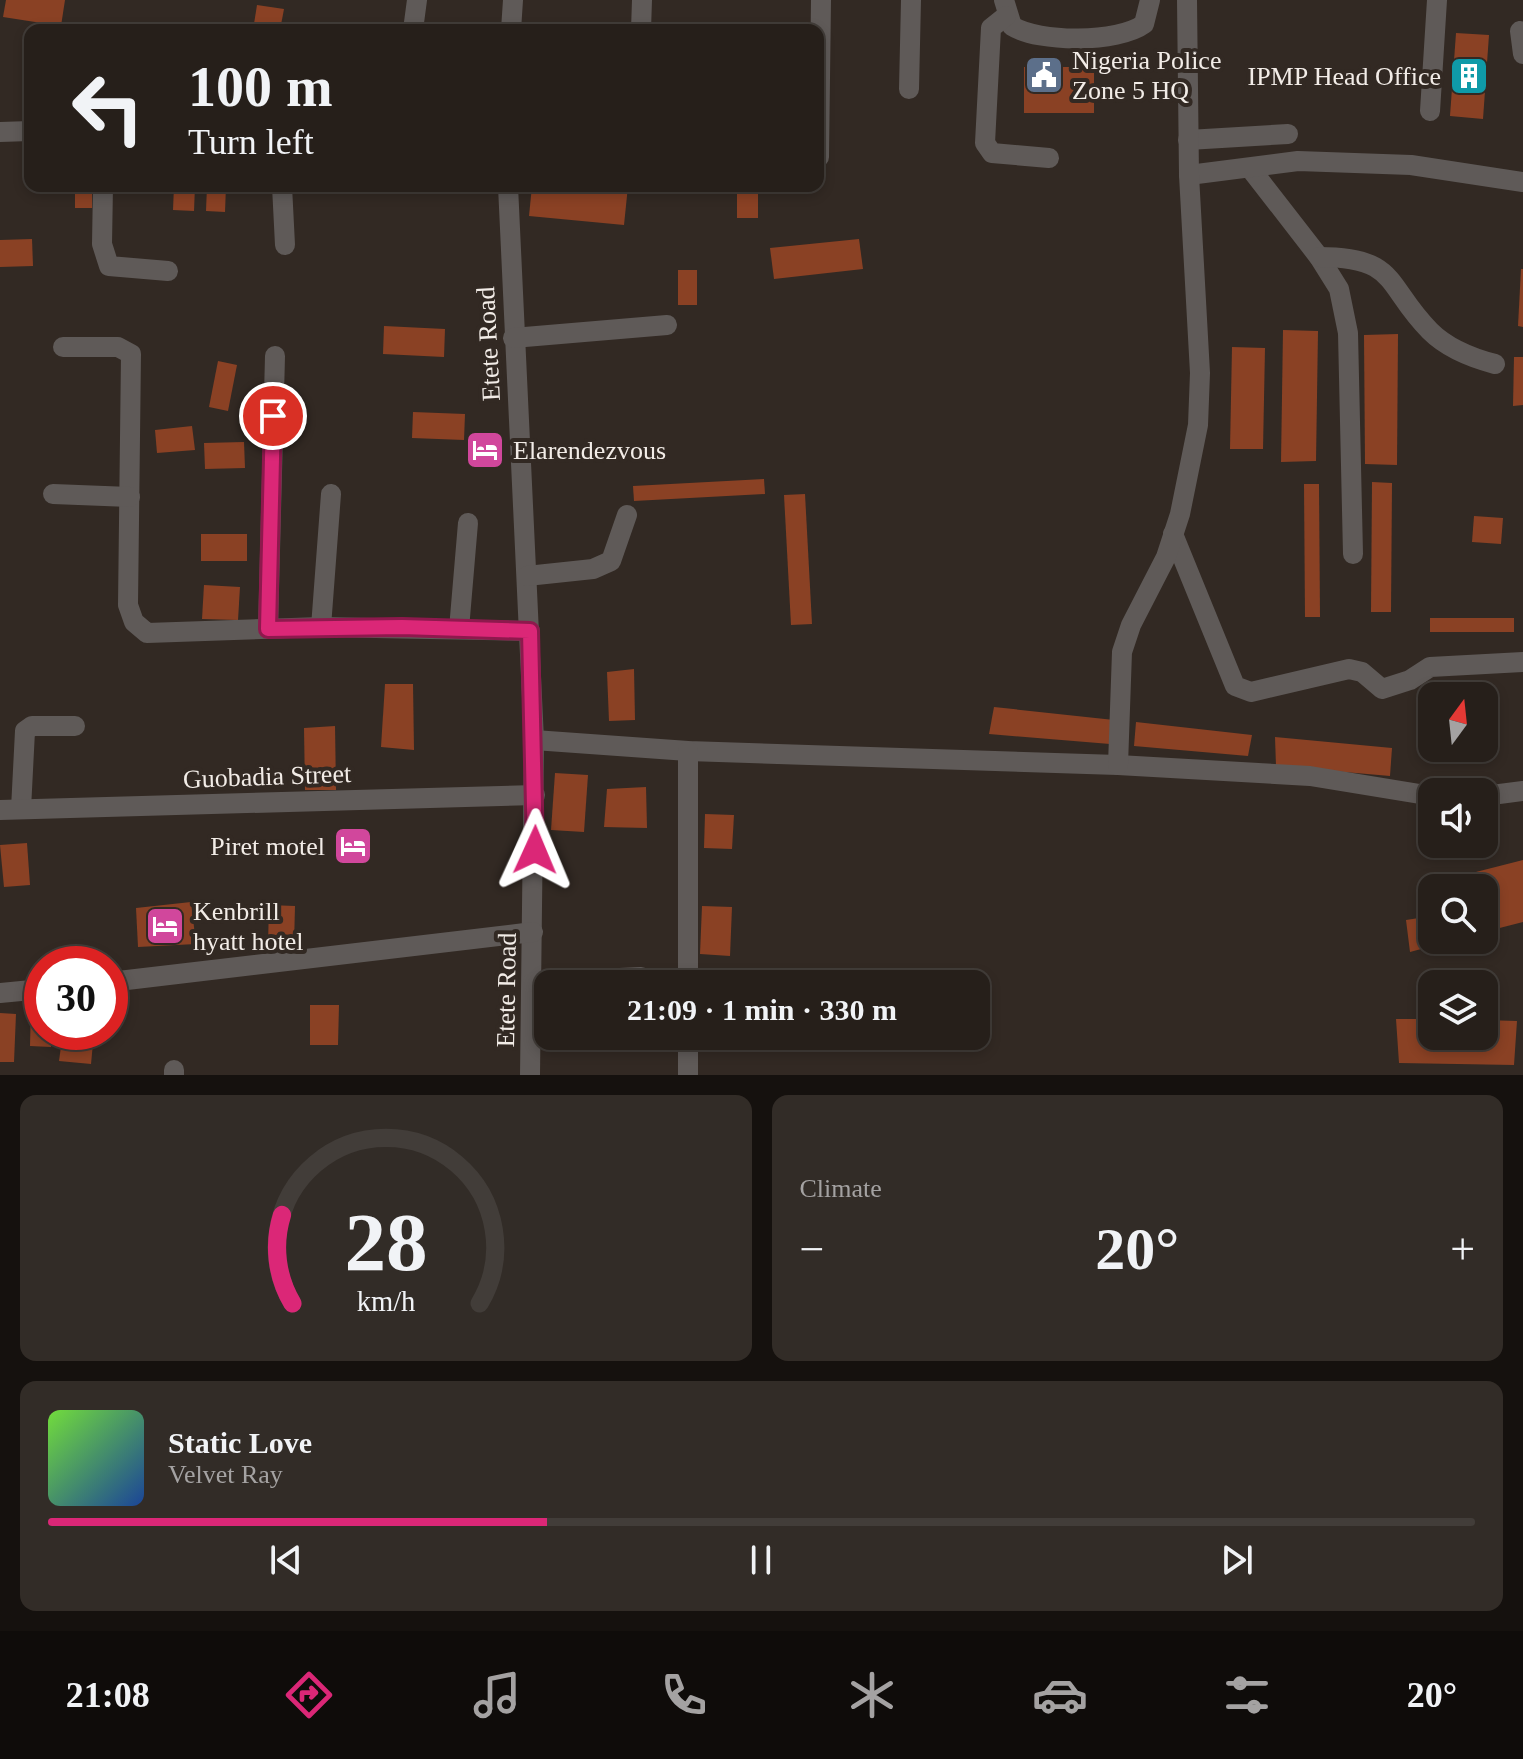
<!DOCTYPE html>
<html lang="en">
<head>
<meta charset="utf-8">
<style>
  :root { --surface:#261f1a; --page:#322c27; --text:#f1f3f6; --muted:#a4a2a2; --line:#423d39; --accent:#db2777 }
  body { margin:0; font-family:Georgia,serif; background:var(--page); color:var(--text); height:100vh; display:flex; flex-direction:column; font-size:30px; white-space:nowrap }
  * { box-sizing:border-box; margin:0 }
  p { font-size:26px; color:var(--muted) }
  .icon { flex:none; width:44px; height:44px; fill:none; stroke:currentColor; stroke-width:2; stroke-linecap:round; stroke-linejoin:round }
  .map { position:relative; height:1075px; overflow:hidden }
  .details { display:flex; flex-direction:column; gap:20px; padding:20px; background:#15110e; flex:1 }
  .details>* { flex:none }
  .hud { position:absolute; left:24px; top:24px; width:800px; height:168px; border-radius:16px; box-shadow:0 4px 12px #0003,0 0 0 2px var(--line); background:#261f1a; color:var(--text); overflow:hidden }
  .needle { width:52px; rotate:15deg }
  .fabs { position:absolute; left:1418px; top:682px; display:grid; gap:16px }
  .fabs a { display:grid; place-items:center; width:80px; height:80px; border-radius:16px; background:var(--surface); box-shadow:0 4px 12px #0003,0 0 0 2px var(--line); font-size:40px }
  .speed { position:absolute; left:24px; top:946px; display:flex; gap:16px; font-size:40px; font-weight:700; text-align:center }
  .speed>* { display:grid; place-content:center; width:104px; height:104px; border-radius:50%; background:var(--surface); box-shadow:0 4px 12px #0003,0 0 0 2px var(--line); line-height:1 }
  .speed .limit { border:12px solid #d22; background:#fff; color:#111 }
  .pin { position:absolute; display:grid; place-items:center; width:68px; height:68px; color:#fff; margin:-34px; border:4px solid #fff; border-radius:50%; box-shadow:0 2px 8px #0007 }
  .me { position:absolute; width:88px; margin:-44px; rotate:1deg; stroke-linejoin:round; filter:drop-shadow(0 0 6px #0008) }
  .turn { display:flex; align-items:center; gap:28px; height:168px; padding:0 32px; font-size:36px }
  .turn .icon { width:104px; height:104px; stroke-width:2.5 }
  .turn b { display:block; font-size:56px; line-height:68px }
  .big { font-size:60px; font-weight:700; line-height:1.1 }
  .details .tile { flex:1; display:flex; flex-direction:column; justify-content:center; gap:12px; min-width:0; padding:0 28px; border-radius:16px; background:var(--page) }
  .details .dial { align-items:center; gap:0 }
  .dial svg { height:208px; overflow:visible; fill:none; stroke:var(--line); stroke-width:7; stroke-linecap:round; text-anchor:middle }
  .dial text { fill:var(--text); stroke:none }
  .song { display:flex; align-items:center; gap:24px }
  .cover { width:96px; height:96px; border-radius:12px; background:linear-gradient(135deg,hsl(100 70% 55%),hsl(220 70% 35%)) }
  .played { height:8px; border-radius:4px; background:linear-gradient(90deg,var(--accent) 35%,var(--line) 35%) }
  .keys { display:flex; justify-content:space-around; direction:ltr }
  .heat { display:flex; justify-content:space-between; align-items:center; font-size:44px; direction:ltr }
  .details .tiles { flex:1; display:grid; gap:20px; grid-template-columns:1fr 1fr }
  .tile:last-child { grid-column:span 2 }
  .trip { position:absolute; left:534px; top:970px; width:456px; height:80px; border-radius:16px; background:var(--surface); box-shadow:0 4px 12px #0003,0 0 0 2px var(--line); font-weight:700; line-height:80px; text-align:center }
  .tabs { display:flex; height:128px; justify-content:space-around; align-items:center; background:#0f0c0a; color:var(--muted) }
  .tabs .icon { width:56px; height:56px }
  .tabs .current { color:var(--accent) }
  .tabs b { font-size:36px; color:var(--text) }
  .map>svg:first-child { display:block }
</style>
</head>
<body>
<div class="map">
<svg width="1523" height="1075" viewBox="0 0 1523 1075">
  <rect width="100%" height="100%" fill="#322923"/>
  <g fill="#8a4124">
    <polygon points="6,0 65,0 61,26 3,17"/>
    <polygon points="257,5 284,9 280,30 253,30"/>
    <polygon points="1456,33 1489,35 1483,119 1450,116"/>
    <rect x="1024" y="67" width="70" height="46"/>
    <rect x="75" y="186" width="17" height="22"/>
    <polygon points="174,186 195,186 194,211 173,210"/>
    <polygon points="207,186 226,186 225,212 206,211"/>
    <polygon points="532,186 628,186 624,225 529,216"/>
    <rect x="737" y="186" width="21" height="32"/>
    <polygon points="32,239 33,266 0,267 0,240"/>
    <polygon points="859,239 863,269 774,279 770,248"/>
    <polygon points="1521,269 1523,269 1523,327 1518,326"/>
    <rect x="678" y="270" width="19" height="35"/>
    <polygon points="384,326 445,329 444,357 383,354"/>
    <polygon points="1283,330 1318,331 1316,461 1281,462"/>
    <polygon points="1398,334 1397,465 1365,464 1364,335"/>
    <polygon points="1232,347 1265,348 1263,449 1230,449"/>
    <polygon points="1514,357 1523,357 1523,405 1513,406"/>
    <polygon points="218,361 237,365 228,411 209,407"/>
    <polygon points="413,412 465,414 464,440 412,438"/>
    <polygon points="192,426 195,450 157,453 155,430"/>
    <polygon points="244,442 245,468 205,469 204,443"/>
    <polygon points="764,479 765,494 634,501 633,486"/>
    <polygon points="1372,482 1392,483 1391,612 1371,612"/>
    <polygon points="1304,484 1319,484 1320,617 1305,617"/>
    <polygon points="805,494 812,624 791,625 784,495"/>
    <polygon points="1474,516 1503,518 1501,544 1472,542"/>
    <rect x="201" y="534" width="46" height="27"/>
    <polygon points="204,585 240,587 238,620 202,619"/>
    <rect x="1430" y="618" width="84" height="14"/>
    <polygon points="634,669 635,720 609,721 607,672"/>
    <polygon points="385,684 413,684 414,750 381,747"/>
    <polygon points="994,707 1114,720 1110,744 989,734"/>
    <polygon points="1136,722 1252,735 1248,756 1134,746"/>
    <polygon points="335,726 336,790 305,790 304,728"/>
    <polygon points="1275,737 1392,748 1390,776 1276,766"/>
    <polygon points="555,773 588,775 584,832 551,830"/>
    <polygon points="646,787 647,828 604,827 607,789"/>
    <polygon points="705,814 734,815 732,849 704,848"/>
    <polygon points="27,843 30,885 4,887 0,845"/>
    <polygon points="1523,860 1523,922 1484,932 1484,888 1470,888 1468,874"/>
    <polygon points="191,902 196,944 138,947 136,908"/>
    <polygon points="269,905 295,906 294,945 268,944"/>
    <polygon points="702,906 732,907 730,956 700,954"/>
    <polygon points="1432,916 1432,940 1451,941 1410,952 1406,920"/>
    <polygon points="310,1005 339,1005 338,1045 310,1045"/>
    <polygon points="31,1006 42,1006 42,1032 51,1032 51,1047 30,1046"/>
    <polygon points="0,1013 16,1014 14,1062 0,1062"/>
    <polygon points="1396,1019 1432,1019 1432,1036 1484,1036 1484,1020 1517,1021 1514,1065 1399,1063"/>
    <polygon points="63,1032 94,1032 91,1064 59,1061"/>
  </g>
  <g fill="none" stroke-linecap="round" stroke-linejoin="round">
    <g stroke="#5f5a58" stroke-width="20">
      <path d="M1004 0 1012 26C1039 43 1118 43 1144 24L1150 0"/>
      <polyline points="1006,16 991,28 985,143 992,153 1049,158"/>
      <polyline points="413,30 417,0"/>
      <polyline points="511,30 513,0"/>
      <polyline points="641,30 642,0"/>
      <polyline points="1520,31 1523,54"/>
      <polyline points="909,89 911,0"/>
      <polyline points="1430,111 1437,0"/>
      <polyline points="0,132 30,131"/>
      <polyline points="1188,140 1288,134"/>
      <polyline points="819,157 821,0"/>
      <polyline points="1250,168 1319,257 1339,289 1348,333 1353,554"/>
      <polyline points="1189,175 1298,161 1411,165 1523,182"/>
      <polyline points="103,186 102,244 109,266 168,271"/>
      <polyline points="282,186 285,245"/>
      <polyline points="508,186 534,740 530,1075"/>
      <path d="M1319 257C1399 257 1385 286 1430 331 1447 348 1472 358 1495 364"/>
      <polyline points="513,338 667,325"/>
      <polyline points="63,347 118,347 131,354 128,605 134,622 147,633 321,627 530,631"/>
      <polyline points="53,494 130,497"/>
      <polyline points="1173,534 1235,686 1251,692 1349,669 1362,672 1382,689 1410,680 1430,667 1523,662"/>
      <polyline points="527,576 593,569 611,561 627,515"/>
      <polyline points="321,627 331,494"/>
      <polyline points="268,629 275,356"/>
      <polyline points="459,629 468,523"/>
      <polyline points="534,740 688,751 1118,765 1310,776 1432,796"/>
      <polyline points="688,751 688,984"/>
      <polyline points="1118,765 1122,652 1131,625 1166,557 1180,514 1198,425 1200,373 1189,175 1187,0"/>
      <polyline points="1484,796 1523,791"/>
      <polyline points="21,809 25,731 32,726 75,726"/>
      <polyline points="0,810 535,795"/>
      <polyline points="110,982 533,932"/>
      <polyline points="533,982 641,977"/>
      <polyline points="0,993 42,989"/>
      <polyline points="688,1036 688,1075"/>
      <polyline points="174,1075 174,1070"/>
    </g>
  </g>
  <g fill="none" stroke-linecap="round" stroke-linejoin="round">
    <defs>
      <polyline id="route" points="273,416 268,629 402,627 530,631 535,850"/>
    </defs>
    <use href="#route" stroke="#8e194d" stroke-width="20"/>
    <use href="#route" stroke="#db2777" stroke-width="14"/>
  </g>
  <defs>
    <symbol id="civic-square" viewBox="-11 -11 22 22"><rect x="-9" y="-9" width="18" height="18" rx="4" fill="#5c6f8a" stroke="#322923"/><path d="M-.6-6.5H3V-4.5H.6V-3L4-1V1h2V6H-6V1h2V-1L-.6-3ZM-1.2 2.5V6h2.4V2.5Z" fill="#fff"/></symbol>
    <symbol id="building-square" viewBox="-11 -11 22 22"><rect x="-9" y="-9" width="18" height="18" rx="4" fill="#0f9aa8" stroke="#322923"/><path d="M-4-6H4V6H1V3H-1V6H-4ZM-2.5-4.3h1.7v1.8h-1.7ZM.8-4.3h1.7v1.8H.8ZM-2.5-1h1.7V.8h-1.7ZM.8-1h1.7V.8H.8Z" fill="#fff"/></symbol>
    <symbol id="hotel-square" viewBox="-11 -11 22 22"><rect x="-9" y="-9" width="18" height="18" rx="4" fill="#d1479c" stroke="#322923"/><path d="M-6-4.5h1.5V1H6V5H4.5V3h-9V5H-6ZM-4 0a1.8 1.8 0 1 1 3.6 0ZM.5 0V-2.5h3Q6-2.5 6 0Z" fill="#fff"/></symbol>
  </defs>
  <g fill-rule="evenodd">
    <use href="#civic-square" x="1022" y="53" width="44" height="44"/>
    <use href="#building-square" x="1447" y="54" width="44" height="44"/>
    <use href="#hotel-square" x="463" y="428" width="44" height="44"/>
    <use href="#hotel-square" x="331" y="824" width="44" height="44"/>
    <use href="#hotel-square" x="143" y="904" width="44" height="44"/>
  </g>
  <g text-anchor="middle" stroke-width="8" stroke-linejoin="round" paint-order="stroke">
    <g font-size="26" fill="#f2ece7" stroke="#322923" text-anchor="start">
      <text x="1072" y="69">Nigeria Police<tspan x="1072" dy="30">Zone 5 HQ</tspan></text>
      <text x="1441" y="85" text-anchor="end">IPMP Head Office</text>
      <text x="513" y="459">Elarendezvous</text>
      <text x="325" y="855" text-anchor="end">Piret motel</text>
      <text x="193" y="920">Kenbrill<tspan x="193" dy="30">hyatt hotel</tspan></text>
    </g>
    <g font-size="26" fill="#f2ece7" stroke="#322923">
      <text transform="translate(488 344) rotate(-93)" y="9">Etete Road</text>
      <text transform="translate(267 776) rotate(-2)" y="9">Guobadia Street</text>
      <text transform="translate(506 990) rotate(-89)" y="9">Etete Road</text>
    </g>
  </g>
</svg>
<div class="fabs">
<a><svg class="needle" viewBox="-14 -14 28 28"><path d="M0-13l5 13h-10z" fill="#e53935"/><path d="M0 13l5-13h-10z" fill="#a4a2a2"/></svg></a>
<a><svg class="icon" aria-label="sound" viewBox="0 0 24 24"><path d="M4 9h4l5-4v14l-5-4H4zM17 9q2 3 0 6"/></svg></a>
<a><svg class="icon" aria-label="search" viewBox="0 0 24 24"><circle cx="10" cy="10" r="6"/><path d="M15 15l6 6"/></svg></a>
<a><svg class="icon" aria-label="layers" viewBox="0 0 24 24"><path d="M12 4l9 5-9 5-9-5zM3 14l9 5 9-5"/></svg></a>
</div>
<div class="speed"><div class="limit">30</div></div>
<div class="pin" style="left:273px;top:416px;background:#d93025"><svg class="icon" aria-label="arrive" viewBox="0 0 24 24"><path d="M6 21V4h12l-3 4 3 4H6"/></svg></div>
<svg class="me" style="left:535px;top:850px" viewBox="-20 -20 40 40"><path d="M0-17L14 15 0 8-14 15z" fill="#db2777" stroke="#fff" stroke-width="4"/></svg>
<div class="trip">21:09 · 1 min · 330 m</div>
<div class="hud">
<div class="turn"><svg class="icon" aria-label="left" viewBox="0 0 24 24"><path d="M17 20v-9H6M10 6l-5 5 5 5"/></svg><div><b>100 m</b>Turn left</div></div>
</div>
</div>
<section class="details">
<div class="tiles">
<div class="tile dial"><svg viewBox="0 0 100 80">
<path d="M14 69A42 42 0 1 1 86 69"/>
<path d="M14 69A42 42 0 0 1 10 35" stroke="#db2777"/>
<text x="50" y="56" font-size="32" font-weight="700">28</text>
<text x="50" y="72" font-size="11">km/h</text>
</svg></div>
<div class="tile"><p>Climate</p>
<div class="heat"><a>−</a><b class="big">20°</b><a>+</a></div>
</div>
<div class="tile">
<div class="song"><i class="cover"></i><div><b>Static Love</b><p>Velvet Ray</p></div></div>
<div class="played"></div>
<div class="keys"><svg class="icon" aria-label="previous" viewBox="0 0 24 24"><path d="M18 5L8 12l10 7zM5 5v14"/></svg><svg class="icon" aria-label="pause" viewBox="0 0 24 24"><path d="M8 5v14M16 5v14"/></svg><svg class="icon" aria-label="next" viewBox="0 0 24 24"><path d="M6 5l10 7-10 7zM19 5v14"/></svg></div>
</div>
</div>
</section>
<nav class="tabs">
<b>21:08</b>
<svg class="icon current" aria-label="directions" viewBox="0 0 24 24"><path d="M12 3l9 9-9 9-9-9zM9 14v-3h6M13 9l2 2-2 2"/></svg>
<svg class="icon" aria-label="music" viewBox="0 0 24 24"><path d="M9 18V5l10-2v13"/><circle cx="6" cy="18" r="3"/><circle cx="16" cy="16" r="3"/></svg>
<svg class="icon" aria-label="phone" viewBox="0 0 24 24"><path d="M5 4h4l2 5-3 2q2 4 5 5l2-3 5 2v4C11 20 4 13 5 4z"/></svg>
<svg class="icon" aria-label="climate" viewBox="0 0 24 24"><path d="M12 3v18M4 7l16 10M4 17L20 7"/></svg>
<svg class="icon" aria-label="car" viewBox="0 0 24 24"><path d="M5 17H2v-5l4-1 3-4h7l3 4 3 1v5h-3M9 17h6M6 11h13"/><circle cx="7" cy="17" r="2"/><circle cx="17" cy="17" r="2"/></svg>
<svg class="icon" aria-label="filters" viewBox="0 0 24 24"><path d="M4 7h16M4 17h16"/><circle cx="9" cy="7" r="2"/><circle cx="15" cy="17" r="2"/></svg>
<b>20°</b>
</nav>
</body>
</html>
